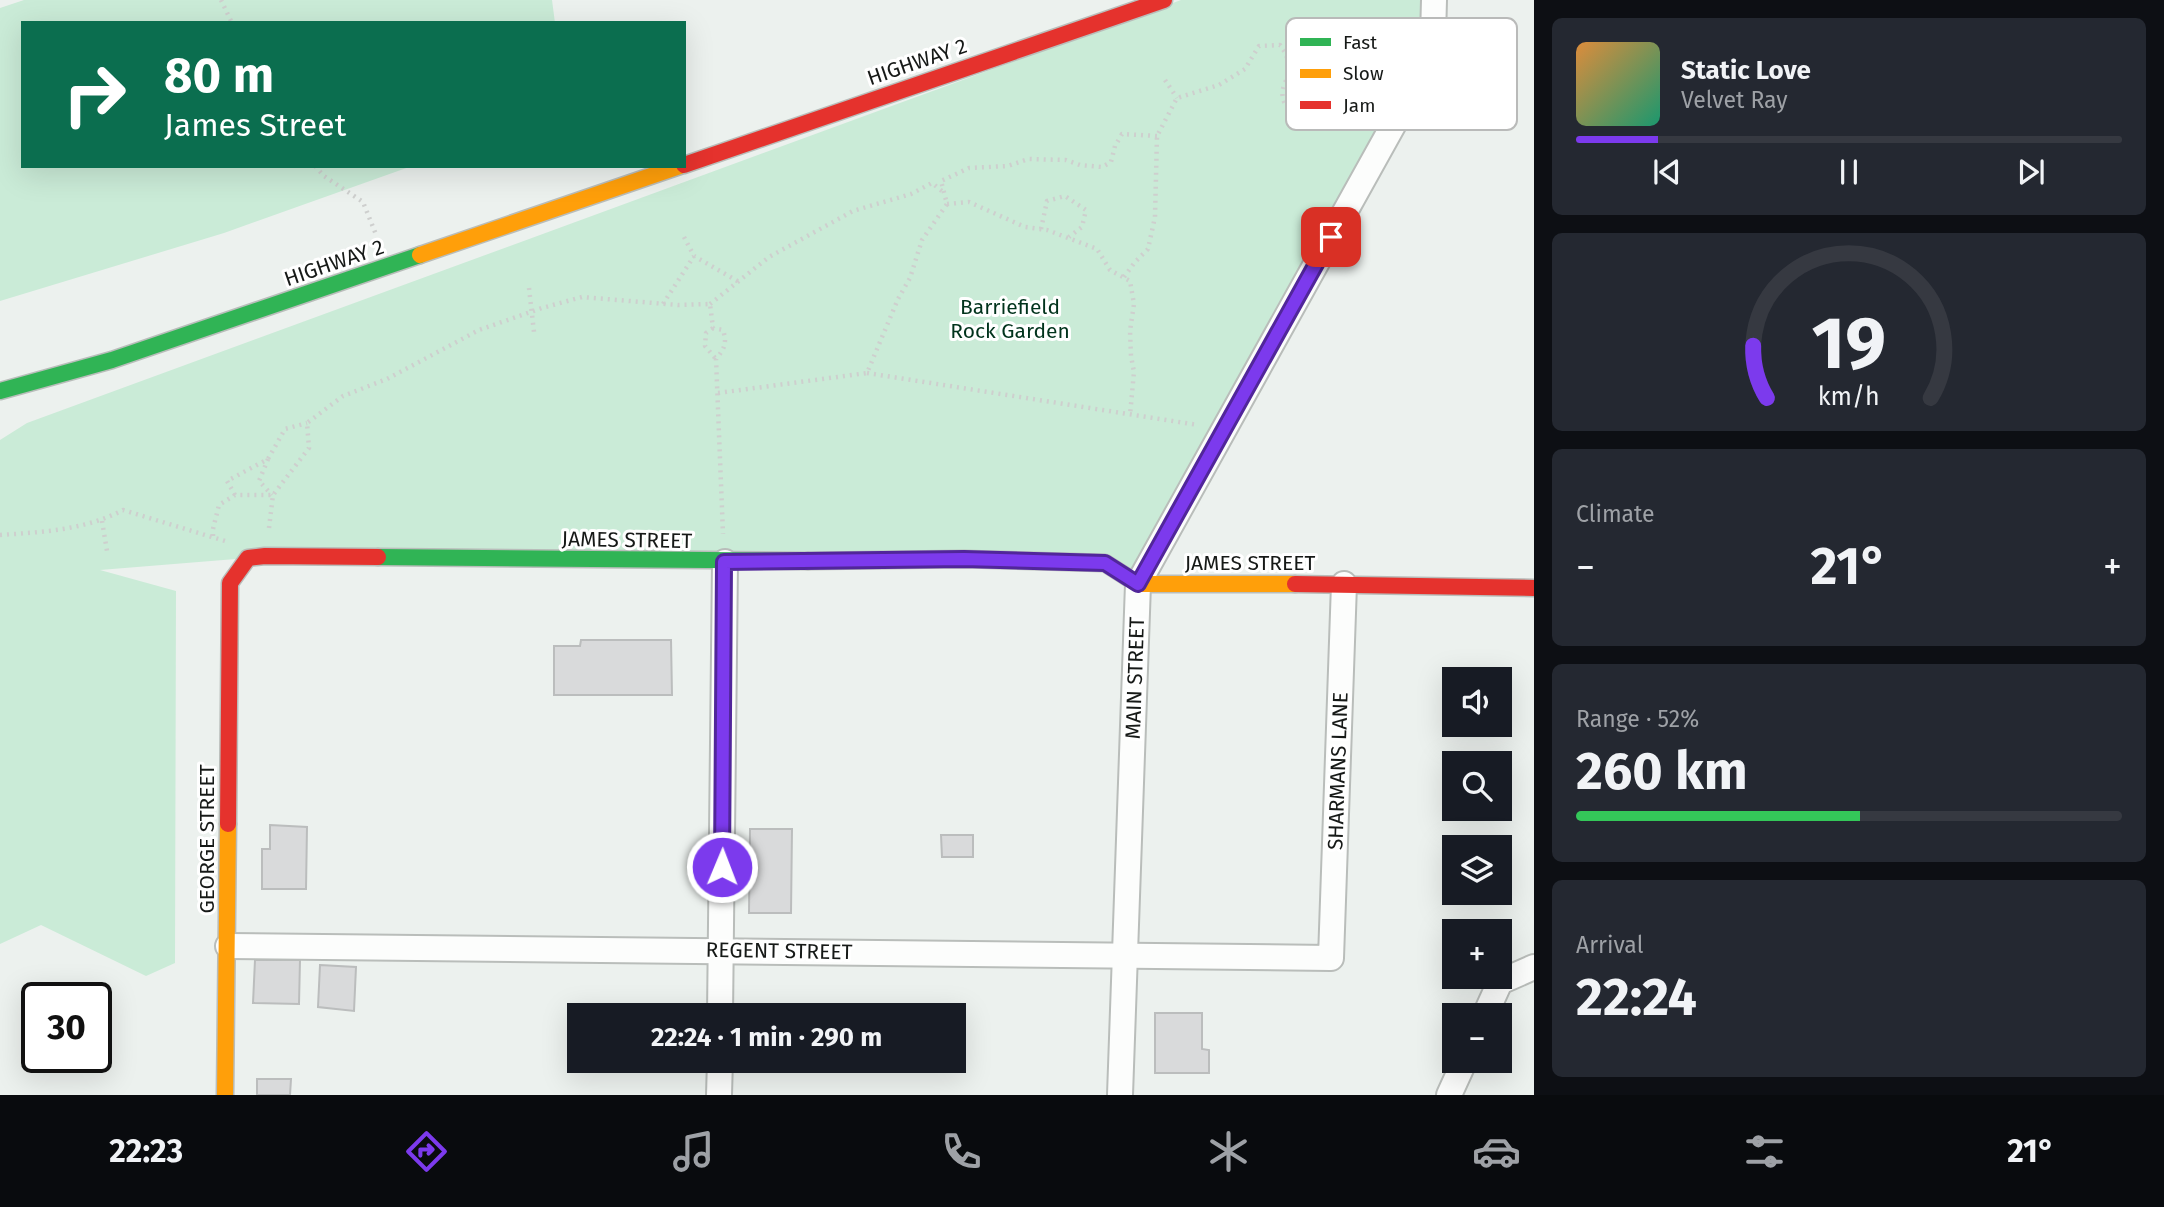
<!DOCTYPE html>
<html lang="en">
<head>
<meta charset="utf-8">
<style>
  :root { --surface:#171b24; --page:#242831; --text:#f1f3f6; --muted:#9ea1a6; --line:#363941; --accent:#7c3aed }
  body { margin:0; font-family:"Fira Sans",sans-serif; background:var(--page); color:var(--text); height:100vh; display:flex; flex-direction:column; font-size:26px; white-space:nowrap }
  * { box-sizing:border-box; margin:0 }
  p { font-size:23px; color:var(--muted) }
  .icon { flex:none; width:38px; height:38px; fill:none; stroke:currentColor; stroke-width:2; stroke-linecap:round; stroke-linejoin:round }
  .map { position:relative; flex:1; overflow:hidden }
  .sheet { display:flex; flex-direction:column; gap:18px; padding:18px; background:#0d0f14; width:630px }
  .sheet>* { flex:none }
  .guide { position:absolute; left:21px; top:21px; width:665px; height:147px; border-radius:0px; box-shadow:0 7px 28px #0002; background:#0b6e4f; color:#fff; overflow:hidden }
  .controls { position:absolute; left:1442px; top:667px; display:grid; gap:14px }
  .controls a { display:grid; place-items:center; width:70px; height:70px; border-radius:0px; background:var(--surface); box-shadow:0 7px 28px #0002; font-size:35px }
  .speed { position:absolute; left:21px; top:982px; display:flex; gap:14px; font-size:35px; font-weight:700; text-align:center }
  .speed>* { display:grid; place-content:center; width:91px; height:91px; border-radius:50%; background:var(--surface); box-shadow:0 7px 28px #0002; line-height:1 }
  .speed .limit { border:4px solid #111; border-radius:10px; background:#fff; color:#111 }
  .pin { position:absolute; display:grid; place-items:center; width:60px; height:60px; color:#fff; margin:-30px; border-radius:14px; box-shadow:0 4px 10px #0006 }
  .me { position:absolute; width:77px; margin:-38px; rotate:1deg; stroke-linejoin:round; filter:drop-shadow(0 0 5px #0008) }
  .turn { display:flex; align-items:center; gap:24px; height:147px; padding:0 28px; font-size:32px }
  .turn .icon { width:91px; height:91px; stroke-width:2.5 }
  .turn b { display:block; font-size:49px; line-height:60px }
  .big { font-size:52px; font-weight:700; line-height:1.1 }
  .sheet .card { flex:1; display:flex; flex-direction:column; justify-content:center; gap:10px; min-width:0; padding:0 24px; border-radius:10px; background:var(--page) }
  .sheet .dial { align-items:center; gap:0 }
  .dial svg { height:182px; overflow:visible; fill:none; stroke:var(--line); stroke-width:7; stroke-linecap:round; text-anchor:middle }
  .dial text { fill:var(--text); stroke:none }
  .song { display:flex; align-items:center; gap:21px }
  .cover { width:84px; height:84px; border-radius:10px; background:linear-gradient(135deg,hsl(30 70% 55%),hsl(160 70% 35%)) }
  .played { height:7px; border-radius:4px; background:linear-gradient(90deg,var(--accent) 15%,var(--line) 15%) }
  .keys { display:flex; justify-content:space-around; direction:ltr }
  .heat { display:flex; justify-content:space-between; align-items:center; font-size:38px; direction:ltr }
  .charge { height:10px; border-radius:5px; background:linear-gradient(90deg,#34c759 52%,var(--line) 0) }
  .trip { position:absolute; left:567px; top:1003px; width:399px; height:70px; border-radius:0px; background:var(--surface); box-shadow:0 7px 28px #0002; font-weight:700; line-height:70px; text-align:center }
  .tab-bar { display:flex; height:112px; justify-content:space-around; align-items:center; background:#090b0e; color:var(--muted) }
  .tab-bar .icon { width:49px; height:49px }
  .tab-bar .current { color:var(--accent) }
  .tab-bar b { font-size:32px; color:var(--text) }
  main { display:flex; flex:1; min-height:0 }
  .map>svg:first-child { display:block }
</style>
</head>
<body>
<main>
<div class="map">
<svg width="1534" height="1095" viewBox="0 0 1534 1095">
  <rect width="100%" height="100%" fill="#ecf1ee"/>
  <g fill="#caebd7">
    <polygon points="24,0 552,0 555,23 23,23 23,166 412,166 224,233 0,301 0,8"/>
    <polygon points="1181,0 1434,0 1433,37 1138,584 1105,563 248,558 100,570 176,591 175,963 146,976 41,925 0,944 0,440 27,423"/>
  </g>
  <g fill="#d9dadb" stroke="#bbbdbd" stroke-width="2">
    <polygon points="581,640 671,640 672,695 554,695 554,646 580,646"/>
    <polygon points="270,825 307,827 306,889 262,889 262,849 270,849"/>
    <polygon points="750,829 792,829 791,913 749,913"/>
    <polygon points="941,835 973,835 973,857 942,857"/>
    <polygon points="255,960 300,960 299,1004 253,1003"/>
    <polygon points="320,965 356,967 354,1011 318,1007"/>
    <polygon points="1155,1013 1202,1013 1202,1049 1209,1050 1209,1073 1155,1073"/>
    <polygon points="257,1079 291,1079 290,1095 257,1095"/>
  </g>
  <g fill="none" stroke-linecap="round" stroke-linejoin="round">
    <defs>
      <g id="street">
        <polyline points="228,946 1331,958 1344,584"/>
        <polyline points="720,1015 725,562"/>
        <polyline points="1485,1015 1500,982 1534,967"/>
        <polyline points="719,1095 720,1060"/>
        <polyline points="1120,1095 1138,584 1420,77 1433,37 1434,0"/>
        <polyline points="1449,1095 1465,1060"/>
      </g>
      <g id="fast">
        <polyline points="0,391 112,360 420,255"/>
        <polyline points="378,557 808,561"/>
      </g>
      <g id="slow">
        <polyline points="420,255 680,166"/>
        <polyline points="808,561 964,559 1105,563 1138,584 1295,584"/>
        <polyline points="225,1095 228,824"/>
      </g>
      <g id="jam">
        <polyline points="684,165 1164,0"/>
        <polyline points="1295,584 1534,588"/>
        <polyline points="228,824 230,583 248,558 265,556 378,557"/>
      </g>
    </defs>
    <use href="#street" stroke="#b9bdba" stroke-width="28"/>
    <use href="#fast" stroke="#b9bdba" stroke-width="19"/>
    <use href="#slow" stroke="#b9bdba" stroke-width="19"/>
    <use href="#jam" stroke="#b9bdba" stroke-width="19"/>
    <g stroke="#cecfce" stroke-width="4.5" stroke-dasharray="2 5" stroke-linecap="butt">
      <polyline points="221,0 232,23"/>
      <polyline points="1165,80 1177,98"/>
      <path d="M1344 97 1341 89 1327 81 1310 96 1296 102 1304 88 1307 73H1291C1269 101 1293 123 1323 112 1341 106 1359 84 1377 74L1391 80"/>
      <polyline points="1298,114 1312,103 1344,97"/>
      <polyline points="315,166 324,176 363,202 377,237"/>
      <polyline points="947,204 969,202 1025,227 1047,230 1097,249 1110,270 1130,281 1134,304 1130,331 1131,356 1134,372 1130,415"/>
      <polyline points="1041,229 1047,201 1065,196 1086,210 1082,227 1069,237"/>
      <polyline points="684,237 694,256 739,282"/>
      <polyline points="1124,277 1135,262 1148,249 1155,217 1157,136 1177,98 1219,85 1245,69 1259,46 1280,45 1286,54 1291,73"/>
      <polyline points="529,288 534,332"/>
      <polyline points="663,304 694,256"/>
      <polyline points="710,304 769,257 853,211 911,194 932,183 943,192"/>
      <polyline points="713,328 706,333 705,346 716,359"/>
      <polyline points="867,373 1198,425"/>
      <polyline points="718,393 867,373 898,299 910,278 922,240 947,204 941,181 969,168 1008,166 1028,159 1066,160 1080,165 1102,167 1111,162 1115,146 1122,134 1157,136"/>
      <polyline points="268,459 259,481 272,495"/>
      <polyline points="235,495 227,481 268,459 285,429 307,423"/>
      <polyline points="102,521 107,551"/>
      <path d="M269 528 273 495 309 448 307 423 343 396 387 379 479 330 542 308 582 297 678 305 710 304 713 328 723 330C727 343 725 348 716 359L723 534"/>
      <path d="M0 535C43 532 85 530 123 510L225 541"/>
      <polyline points="213,536 213,529 219,505 235,495 273,495"/>
    </g>
    <use href="#street" stroke="#fcfdfc" stroke-width="24"/>
    <use href="#fast" stroke="#30b455" stroke-width="16"/>
    <use href="#slow" stroke="#ff9f0a" stroke-width="16"/>
    <use href="#jam" stroke="#e5322d" stroke-width="16"/>
  </g>
  <g fill="none" stroke-linecap="round" stroke-linejoin="round">
    <defs>
      <polyline id="route" points="722,867 724,562 964,559 1105,563 1138,584 1331,237"/>
    </defs>
    <use href="#route" stroke="#51269a" stroke-width="18"/>
    <use href="#route" stroke="#7c3aed" stroke-width="12"/>
  </g>
  <g text-anchor="middle" stroke-width="6" stroke-linejoin="round" paint-order="stroke">
    <g font-size="21" fill="#161917" stroke="#fff">
      <text transform="translate(917 62) rotate(-19)" y="7">HIGHWAY 2</text>
      <text transform="translate(334 263) rotate(-19)" y="7">HIGHWAY 2</text>
      <text transform="translate(627 540) rotate(1)" y="7">JAMES STREET</text>
      <text x="1250" y="570">JAMES STREET</text>
      <text transform="translate(1135 678) rotate(-88)" y="7">MAIN STREET</text>
      <text transform="translate(1338 771) rotate(-88)" y="7">SHARMANS LANE</text>
      <text transform="translate(207 839) rotate(-90)" y="7">GEORGE STREET</text>
      <text transform="translate(779 951) rotate(1)" y="7">REGENT STREET</text>
    </g>
    <g font-size="21" fill="#01331c" stroke="#fff">
      <text x="1010" y="314">Barriefield<tspan x="1010" dy="24">Rock Garden</tspan></text>
    </g>
  </g>
  <rect x="1286" y="18" width="231" height="112" rx="10" fill="#fff" stroke="#b9bab9" stroke-width="2"/>
  <rect x="1300" y="38" width="31" height="8" fill="#30b455"/>
  <rect x="1300" y="69" width="31" height="9" fill="#ff9f0a"/>
  <rect x="1300" y="101" width="31" height="8" fill="#e5322d"/>
  <g font-size="19" fill="#161917">
    <text x="1343" y="49">Fast</text>
    <text x="1343" y="80">Slow</text>
    <text x="1343" y="112">Jam</text>
  </g>
</svg>
<div class="controls">
<a><svg class="icon" aria-label="sound" viewBox="0 0 24 24"><path d="M4 9h4l5-4v14l-5-4H4zM17 9q2 3 0 6"/></svg></a>
<a><svg class="icon" aria-label="search" viewBox="0 0 24 24"><circle cx="10" cy="10" r="6"/><path d="M15 15l6 6"/></svg></a>
<a><svg class="icon" aria-label="layers" viewBox="0 0 24 24"><path d="M12 4l9 5-9 5-9-5zM3 14l9 5 9-5"/></svg></a>
<a>+</a>
<a>−</a>
</div>
<div class="speed"><div class="limit">30</div></div>
<div class="pin" style="left:1331px;top:237px;background:#d93025"><svg class="icon" aria-label="arrive" viewBox="0 0 24 24"><path d="M6 21V4h12l-3 4 3 4H6"/></svg></div>
<svg class="me" style="left:722px;top:867px" viewBox="-20 -20 40 40"><circle r="17" fill="#7c3aed" stroke="#fff" stroke-width="3"/><path d="M0-11L8 9 0 5-8 9z" fill="#fff"/></svg>
<div class="trip">22:24 · 1 min · 290 m</div>
<div class="guide">
<div class="turn"><svg class="icon" aria-label="right" viewBox="0 0 24 24"><path d="M7 20v-9h11M14 6l5 5-5 5"/></svg><div><b>80 m</b>James Street</div></div>
</div>
</div>
<section class="sheet">
<div class="card">
<div class="song"><i class="cover"></i><div><b>Static Love</b><p>Velvet Ray</p></div></div>
<div class="played"></div>
<div class="keys"><svg class="icon" aria-label="previous" viewBox="0 0 24 24"><path d="M18 5L8 12l10 7zM5 5v14"/></svg><svg class="icon" aria-label="pause" viewBox="0 0 24 24"><path d="M8 5v14M16 5v14"/></svg><svg class="icon" aria-label="next" viewBox="0 0 24 24"><path d="M6 5l10 7-10 7zM19 5v14"/></svg></div>
</div>
<div class="card dial"><svg viewBox="0 0 100 80">
<path d="M14 69A42 42 0 1 1 86 69"/>
<path d="M14 69A42 42 0 0 1 8 46" stroke="#7c3aed"/>
<text x="50" y="56" font-size="32" font-weight="700">19</text>
<text x="50" y="72" font-size="11">km/h</text>
</svg></div>
<div class="card"><p>Climate</p>
<div class="heat"><a>−</a><b class="big">21°</b><a>+</a></div>
</div>
<div class="card"><p>Range · 52%</p><b class="big">260 km</b><div class="charge"></div></div>
<div class="card"><p>Arrival</p><b class="big">22:24</b></div>
</section>
</main>
<nav class="tab-bar">
<b>22:23</b>
<svg class="icon current" aria-label="directions" viewBox="0 0 24 24"><path d="M12 3l9 9-9 9-9-9zM9 14v-3h6M13 9l2 2-2 2"/></svg>
<svg class="icon" aria-label="music" viewBox="0 0 24 24"><path d="M9 18V5l10-2v13"/><circle cx="6" cy="18" r="3"/><circle cx="16" cy="16" r="3"/></svg>
<svg class="icon" aria-label="phone" viewBox="0 0 24 24"><path d="M5 4h4l2 5-3 2q2 4 5 5l2-3 5 2v4C11 20 4 13 5 4z"/></svg>
<svg class="icon" aria-label="climate" viewBox="0 0 24 24"><path d="M12 3v18M4 7l16 10M4 17L20 7"/></svg>
<svg class="icon" aria-label="car" viewBox="0 0 24 24"><path d="M5 17H2v-5l4-1 3-4h7l3 4 3 1v5h-3M9 17h6M6 11h13"/><circle cx="7" cy="17" r="2"/><circle cx="17" cy="17" r="2"/></svg>
<svg class="icon" aria-label="filters" viewBox="0 0 24 24"><path d="M4 7h16M4 17h16"/><circle cx="9" cy="7" r="2"/><circle cx="15" cy="17" r="2"/></svg>
<b>21°</b>
</nav>
</body>
</html>
